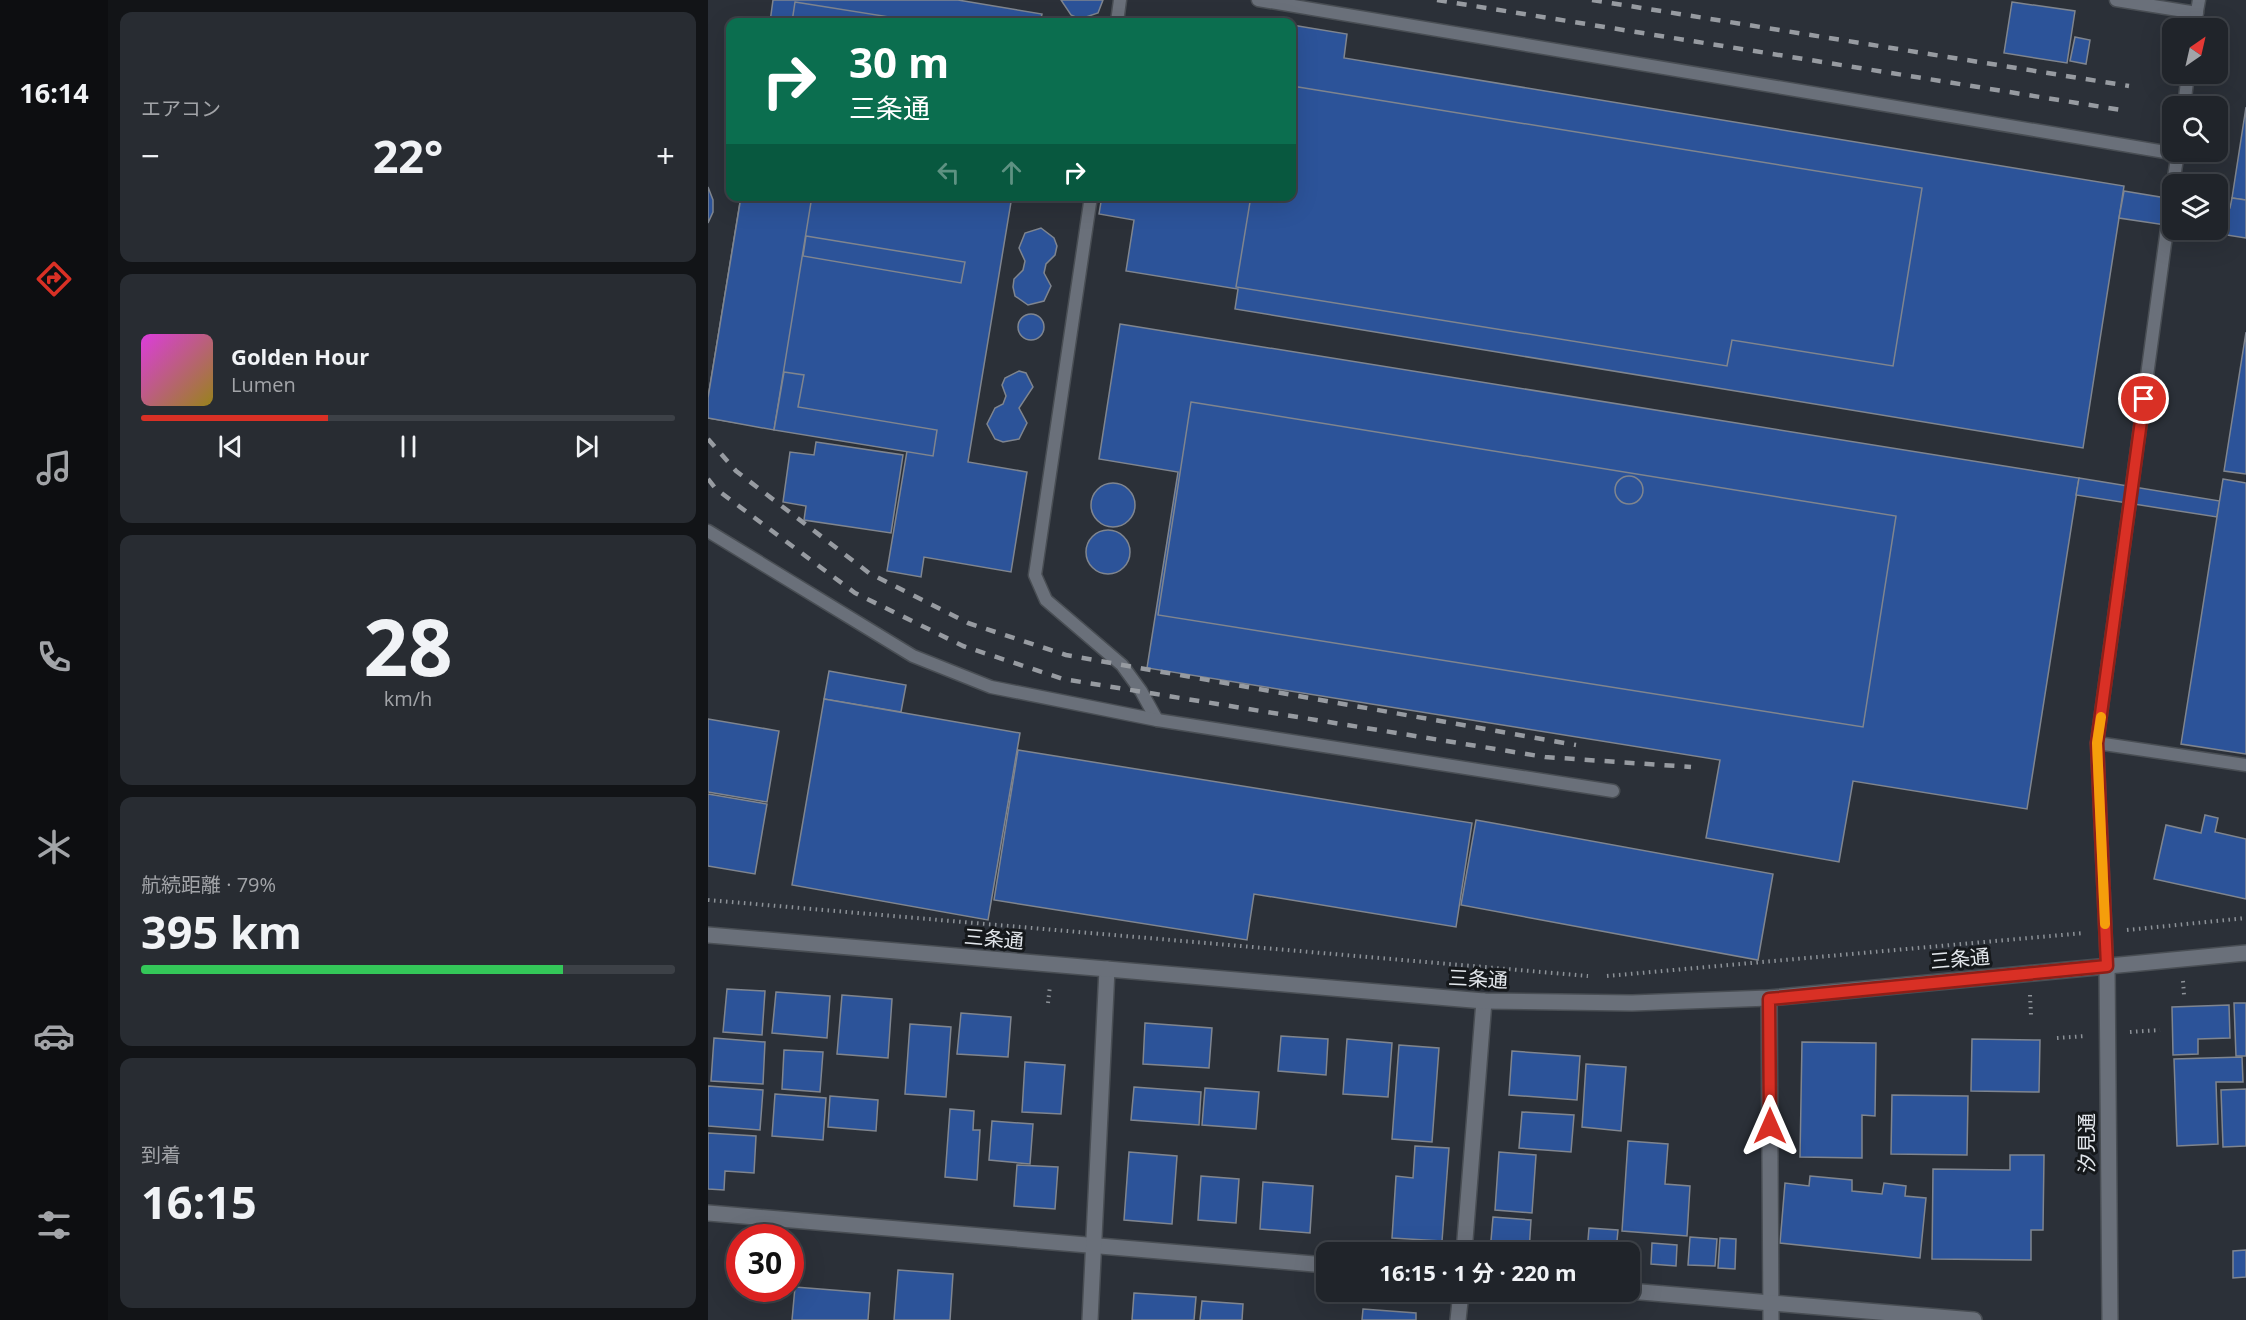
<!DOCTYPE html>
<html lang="ja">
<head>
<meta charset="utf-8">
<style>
  :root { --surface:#20242a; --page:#282c32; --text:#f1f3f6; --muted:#a2a4a8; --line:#3d4147; --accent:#d93025 }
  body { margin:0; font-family:"Open Sans","Noto Sans JP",sans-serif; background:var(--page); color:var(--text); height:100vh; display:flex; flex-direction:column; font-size:22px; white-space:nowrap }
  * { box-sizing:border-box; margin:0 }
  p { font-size:20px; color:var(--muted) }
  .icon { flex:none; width:33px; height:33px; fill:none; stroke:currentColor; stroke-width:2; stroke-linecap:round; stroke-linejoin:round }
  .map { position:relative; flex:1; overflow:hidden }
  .panel { display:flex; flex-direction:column; gap:12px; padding:12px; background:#121417; width:600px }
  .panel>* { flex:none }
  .guide { position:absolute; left:18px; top:18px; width:570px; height:183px; border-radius:12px; box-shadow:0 6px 24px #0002,0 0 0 2px var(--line); background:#0b6e4f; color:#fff; overflow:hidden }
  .needle { width:39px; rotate:34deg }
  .buttons { position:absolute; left:1454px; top:18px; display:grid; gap:12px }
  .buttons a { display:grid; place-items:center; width:66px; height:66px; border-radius:12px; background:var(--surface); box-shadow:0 6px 24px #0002,0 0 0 2px var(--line); font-size:30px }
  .speed { position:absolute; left:18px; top:1224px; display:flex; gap:12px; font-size:30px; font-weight:700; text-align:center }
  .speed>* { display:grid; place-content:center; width:78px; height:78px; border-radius:50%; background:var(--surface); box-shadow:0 6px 24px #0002,0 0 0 2px var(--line); line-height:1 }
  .speed .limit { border:9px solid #d22; background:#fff; color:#111 }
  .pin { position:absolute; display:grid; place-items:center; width:51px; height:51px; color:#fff; margin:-26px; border:3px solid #fff; border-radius:50%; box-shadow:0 2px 6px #0007 }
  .me { position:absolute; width:66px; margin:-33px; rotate:0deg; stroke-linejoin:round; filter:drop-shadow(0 0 4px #0008) }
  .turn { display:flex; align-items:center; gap:21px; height:126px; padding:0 24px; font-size:27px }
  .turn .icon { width:78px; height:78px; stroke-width:2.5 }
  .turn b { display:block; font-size:42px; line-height:51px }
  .lanes { display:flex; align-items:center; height:57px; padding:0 24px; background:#0003; justify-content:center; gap:30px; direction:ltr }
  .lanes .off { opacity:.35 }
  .big { font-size:45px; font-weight:700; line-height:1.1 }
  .panel .tile { flex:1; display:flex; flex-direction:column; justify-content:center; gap:9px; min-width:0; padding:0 21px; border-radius:12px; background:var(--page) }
  .panel .dial { align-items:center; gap:0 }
  .dial b { font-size:78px; line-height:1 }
  .song { display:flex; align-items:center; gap:18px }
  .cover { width:72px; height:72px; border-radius:9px; background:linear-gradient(135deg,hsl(300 70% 55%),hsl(50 70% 35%)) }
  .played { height:6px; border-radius:3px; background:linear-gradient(90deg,var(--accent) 35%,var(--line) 35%) }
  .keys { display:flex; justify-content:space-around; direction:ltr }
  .heat { display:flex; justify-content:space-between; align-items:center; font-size:33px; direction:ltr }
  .charge { height:9px; border-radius:4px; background:linear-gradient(90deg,#34c759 79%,var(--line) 0) }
  .trip { position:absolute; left:608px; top:1242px; width:324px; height:60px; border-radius:12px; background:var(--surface); box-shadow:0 6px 24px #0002,0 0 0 2px var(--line); font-weight:700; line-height:60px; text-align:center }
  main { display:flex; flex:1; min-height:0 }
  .tabs { display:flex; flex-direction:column; width:108px; justify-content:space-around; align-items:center; background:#0d0e11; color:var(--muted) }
  .tabs .icon { width:42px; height:42px }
  .tabs .selected { color:var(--accent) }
  .tabs b { font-size:27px; color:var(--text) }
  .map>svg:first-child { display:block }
</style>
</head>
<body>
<main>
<nav class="tabs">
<b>16:14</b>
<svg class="icon selected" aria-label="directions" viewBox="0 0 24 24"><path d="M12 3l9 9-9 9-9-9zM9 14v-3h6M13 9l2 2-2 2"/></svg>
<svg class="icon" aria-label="music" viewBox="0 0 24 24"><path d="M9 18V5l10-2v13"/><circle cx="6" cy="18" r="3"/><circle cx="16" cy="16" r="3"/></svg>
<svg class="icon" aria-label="phone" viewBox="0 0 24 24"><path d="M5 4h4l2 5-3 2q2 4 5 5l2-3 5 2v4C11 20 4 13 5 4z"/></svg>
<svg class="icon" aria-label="climate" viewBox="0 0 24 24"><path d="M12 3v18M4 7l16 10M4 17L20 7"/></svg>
<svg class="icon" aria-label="car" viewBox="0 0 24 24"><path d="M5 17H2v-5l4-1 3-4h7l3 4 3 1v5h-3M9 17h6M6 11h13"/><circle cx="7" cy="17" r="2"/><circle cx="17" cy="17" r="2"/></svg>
<svg class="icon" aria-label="filters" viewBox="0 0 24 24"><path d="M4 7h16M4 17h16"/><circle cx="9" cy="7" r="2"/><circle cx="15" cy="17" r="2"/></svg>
</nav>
<section class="panel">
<div class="tile"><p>エアコン</p>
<div class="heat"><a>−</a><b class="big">22°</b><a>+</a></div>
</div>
<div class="tile">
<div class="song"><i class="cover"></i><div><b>Golden Hour</b><p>Lumen</p></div></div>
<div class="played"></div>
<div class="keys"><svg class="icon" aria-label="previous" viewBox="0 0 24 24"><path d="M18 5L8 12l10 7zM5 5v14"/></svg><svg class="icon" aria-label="pause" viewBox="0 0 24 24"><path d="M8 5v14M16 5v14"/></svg><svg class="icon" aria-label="next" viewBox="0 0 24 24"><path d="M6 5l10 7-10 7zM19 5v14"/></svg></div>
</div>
<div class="tile dial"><b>28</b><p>km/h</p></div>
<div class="tile"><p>航続距離 · 79%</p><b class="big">395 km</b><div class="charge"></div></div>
<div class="tile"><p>到着</p><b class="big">16:15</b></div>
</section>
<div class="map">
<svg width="1538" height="1320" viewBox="0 0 1538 1320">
  <rect width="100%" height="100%" fill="#2b3038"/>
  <g fill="#2c5399" stroke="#7f858f" stroke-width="1.5">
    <polygon points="65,0 250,0 334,14 332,22 62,22"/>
    <polygon points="353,0 395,0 390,13 372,19 363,15"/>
    <polygon points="87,2 188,18 187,22 84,22"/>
    <polygon points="1304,2 1367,11 1359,63 1296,53"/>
    <polygon points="584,25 639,34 636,58 1416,186 1375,448 527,309 530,289 418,271 426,220 391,214 394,196 584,196"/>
    <polygon points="1367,37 1382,40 1378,64 1362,61"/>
    <polygon points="584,86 1214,188 1185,366 1024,340 1019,366 528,287 543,196 584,196"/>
    <polygon points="1538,107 1538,200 1524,198"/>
    <polygon points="0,187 5,200 5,212 0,223"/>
    <polygon points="1416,191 1464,199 1464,226 1411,218"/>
    <polygon points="33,196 304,196 260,462 319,472 303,572 216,557 213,577 179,571 199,451 0,418 0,398"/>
    <polygon points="55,196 104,196 66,430 0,418 0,398 33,197 55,200"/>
    <polygon points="1524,198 1538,200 1538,238 1487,230 1509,230 1509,206 1522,208"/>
    <polygon points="333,228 346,238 349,246 347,255 338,264 336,273 343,286 336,301 320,305 307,296 305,287 306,279 315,270 317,261 311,248 317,233"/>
    <polygon points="98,236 257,262 253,283 95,256"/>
    <circle cx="323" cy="327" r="13"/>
    <polygon points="412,324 1371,478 1319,809 1145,781 1131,862 998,838 1012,760 439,668 470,472 391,459"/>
    <polygon points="1538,332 1538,474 1516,471"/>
    <polygon points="311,371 318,373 325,387 311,408 319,423 311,439 295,442 287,439 279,424 287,408 295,404 298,396 294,385 297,378"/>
    <polygon points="76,372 96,375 90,407 229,430 225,456 66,430"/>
    <polygon points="483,402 1188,516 1155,727 450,615"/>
    <polygon points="108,442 195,455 183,533 96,520 98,506 75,502 82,452 106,455"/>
    <circle cx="921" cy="490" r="14"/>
    <polygon points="1371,478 1512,501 1509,517 1368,495"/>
    <polygon points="1515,479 1538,483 1538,754 1473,744"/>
    <circle cx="405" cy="505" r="22"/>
    <circle cx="400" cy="552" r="22"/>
    <polygon points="121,671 198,685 193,712 116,699"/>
    <polygon points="116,699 312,733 280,920 84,885"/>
    <polygon points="0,719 71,731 59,802 0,792"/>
    <polygon points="310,750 764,823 748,927 546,894 539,940 286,900"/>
    <polygon points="0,794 59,804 47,874 0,866"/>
    <polygon points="1497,815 1510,818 1507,832 1538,839 1538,899 1446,879 1458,825 1493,833"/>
    <polygon points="768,820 1065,874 1050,960 753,905"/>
    <polygon points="19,989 57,991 54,1035 15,1032"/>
    <polygon points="68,992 122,996 119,1038 64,1033"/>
    <polygon points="134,995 184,999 180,1058 129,1054"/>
    <polygon points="1526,1003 1538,1003 1538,1056 1528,1056"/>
    <polygon points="1521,1005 1522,1038 1490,1039 1490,1054 1465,1055 1464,1007"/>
    <polygon points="253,1013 303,1017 300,1057 249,1054"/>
    <polygon points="437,1023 504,1028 501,1068 435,1064"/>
    <polygon points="202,1024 243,1027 238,1097 197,1094"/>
    <polygon points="573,1036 620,1039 618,1075 570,1071"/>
    <polygon points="6,1038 57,1042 55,1084 3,1081"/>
    <polygon points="639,1039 684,1043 680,1097 635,1094"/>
    <polygon points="1264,1039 1332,1040 1331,1092 1263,1091"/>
    <polygon points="1094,1042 1168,1043 1167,1116 1154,1115 1154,1158 1092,1157"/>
    <polygon points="691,1045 731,1048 724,1142 684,1139"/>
    <polygon points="76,1050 115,1052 112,1092 74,1089"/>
    <polygon points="804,1051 872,1056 869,1100 801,1095"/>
    <polygon points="1534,1057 1535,1082 1508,1082 1510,1144 1469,1146 1466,1059"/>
    <polygon points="317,1062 357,1065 353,1114 314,1112"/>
    <polygon points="878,1064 918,1067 913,1131 874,1127"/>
    <polygon points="0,1086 55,1090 52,1130 0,1126"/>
    <polygon points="426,1087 493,1092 491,1125 423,1120"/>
    <polygon points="497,1088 551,1092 548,1129 494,1125"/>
    <polygon points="1538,1089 1538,1146 1515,1147 1513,1090"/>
    <polygon points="67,1094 118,1098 115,1140 64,1136"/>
    <polygon points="1184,1095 1260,1096 1259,1155 1183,1154"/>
    <polygon points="122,1096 170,1100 168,1131 120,1127"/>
    <polygon points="242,1109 266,1111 265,1130 272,1130 269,1180 237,1177"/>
    <polygon points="814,1112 866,1115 863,1152 811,1148"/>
    <polygon points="284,1121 325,1124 322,1164 281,1160"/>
    <polygon points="0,1133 48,1136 46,1173 17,1171 16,1190 0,1189"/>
    <polygon points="920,1141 960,1144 957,1184 982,1186 979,1236 914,1231"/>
    <polygon points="707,1146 741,1148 734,1241 684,1238 688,1176 705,1178"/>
    <polygon points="421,1152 469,1156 464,1224 416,1220"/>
    <polygon points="791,1152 828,1155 824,1213 787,1210"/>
    <polygon points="1302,1155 1336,1155 1335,1230 1323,1230 1323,1260 1224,1259 1225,1169 1302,1170"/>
    <polygon points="309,1165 350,1167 347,1209 306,1206"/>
    <polygon points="493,1176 531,1179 528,1223 490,1220"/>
    <polygon points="1102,1176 1144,1180 1144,1191 1174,1194 1176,1183 1198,1186 1197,1196 1218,1198 1212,1258 1072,1243 1077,1183 1101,1186"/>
    <polygon points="555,1182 605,1186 602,1233 552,1229"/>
    <polygon points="785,1217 823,1220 821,1252 782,1252"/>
    <polygon points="881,1228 910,1230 908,1252 879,1252"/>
    <polygon points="982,1237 1009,1239 1007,1266 980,1265"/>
    <polygon points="1012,1238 1028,1239 1027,1269 1010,1268"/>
    <polygon points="944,1243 969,1245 968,1266 943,1264"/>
    <polygon points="1538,1250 1538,1277 1525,1278 1525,1251"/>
    <polygon points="190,1270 245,1274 242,1320 186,1320"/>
    <polygon points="87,1287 162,1293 160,1320 84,1320"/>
    <polygon points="56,1288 73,1288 72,1297 56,1296"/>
    <polygon points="426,1293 488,1297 486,1320 424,1320"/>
    <polygon points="494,1301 535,1304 534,1320 492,1320"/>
    <polygon points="655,1309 708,1313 708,1320 654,1320"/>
  </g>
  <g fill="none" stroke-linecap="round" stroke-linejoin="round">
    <defs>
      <g id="service">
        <polyline points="550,0 1469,154"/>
        <polyline points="1408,0 1489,13"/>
        <polyline points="409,22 412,0"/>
        <polyline points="1486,28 1491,0"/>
        <polyline points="1476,106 1480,74"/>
        <polyline points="1465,184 1470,152"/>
        <polyline points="383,196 327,575 338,600 414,665 433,691 449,720"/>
        <polyline points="0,531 205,656 283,687 449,720 905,791"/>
        <polyline points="1389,743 1538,765"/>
        <polyline points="1399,966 1389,743 1464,192"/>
      </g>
      <g id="minor">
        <polyline points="1061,998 1063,1320"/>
        <polyline points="0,1213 618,1265"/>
        <polyline points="756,1252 776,1001"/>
        <polyline points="921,1291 1266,1320"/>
        <polyline points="382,1320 399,969"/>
        <polyline points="750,1320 753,1292"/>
      </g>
      <g id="tertiary">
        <polyline points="0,935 776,1001 924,1003 1061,998 1538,953"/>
        <polyline points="1399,966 1402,1320"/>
      </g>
    </defs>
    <use href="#service" stroke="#494e54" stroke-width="15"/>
    <use href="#minor" stroke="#494e54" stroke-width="18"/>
    <use href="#tertiary" stroke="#494e54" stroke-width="18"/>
    <g stroke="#8d9298" stroke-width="4" stroke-dasharray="1.5 4.5" stroke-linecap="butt">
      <polyline points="0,900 880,976"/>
      <polyline points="1419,930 1538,918"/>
      <polyline points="899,976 1376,933"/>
      <polyline points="1475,981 1476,995"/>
      <polyline points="1322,995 1323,1015"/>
      <polyline points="340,1003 342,986"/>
      <polyline points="1422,1032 1452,1030"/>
      <polyline points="1349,1038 1378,1036"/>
    </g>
    <use href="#service" stroke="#6a707a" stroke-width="12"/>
    <use href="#minor" stroke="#6a707a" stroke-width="15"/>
    <use href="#tertiary" stroke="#6a707a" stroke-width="15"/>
    <g stroke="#979ba1" stroke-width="4.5" stroke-dasharray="10 10" stroke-linecap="butt">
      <polyline points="729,0 1413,110"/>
      <polyline points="884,0 1421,86"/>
      <polyline points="0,439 28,471 161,573 260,623 358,655 868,745"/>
      <polyline points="0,479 8,489 147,593 255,646 355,679 837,757 983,767"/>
    </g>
  </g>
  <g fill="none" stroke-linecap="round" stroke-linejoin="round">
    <defs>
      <polyline id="route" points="1062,1126 1061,999 1399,966 1389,743 1436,399"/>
    </defs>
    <use href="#route" stroke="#8d1f18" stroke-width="15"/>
    <use href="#route" stroke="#d93025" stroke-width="10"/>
    <polyline stroke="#f59e0b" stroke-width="10" points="1393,717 1389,743 1397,924"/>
  </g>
  <g text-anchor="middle" stroke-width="6" stroke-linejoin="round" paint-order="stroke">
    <g font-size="20" fill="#e3e7ec" stroke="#15181b">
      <text transform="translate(286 939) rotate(5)" y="7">三条通</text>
      <text transform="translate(1252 959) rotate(-5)" y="7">三条通</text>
      <text transform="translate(770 979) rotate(3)" y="7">三条通</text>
      <text transform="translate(1379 1143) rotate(-90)" y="7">汐見通</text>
    </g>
  </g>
</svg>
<div class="buttons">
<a><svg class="needle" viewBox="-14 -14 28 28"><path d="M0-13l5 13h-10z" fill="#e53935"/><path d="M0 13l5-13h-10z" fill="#a2a4a8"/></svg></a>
<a><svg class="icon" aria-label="search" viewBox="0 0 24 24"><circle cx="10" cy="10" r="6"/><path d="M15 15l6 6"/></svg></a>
<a><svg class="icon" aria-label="layers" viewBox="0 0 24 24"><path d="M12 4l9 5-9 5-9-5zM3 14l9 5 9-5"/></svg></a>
</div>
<div class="speed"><div class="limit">30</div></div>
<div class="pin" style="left:1436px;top:399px;background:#d93025"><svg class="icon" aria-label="arrive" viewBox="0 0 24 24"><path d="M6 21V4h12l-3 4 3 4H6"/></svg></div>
<svg class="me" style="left:1062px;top:1126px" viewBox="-20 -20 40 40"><path d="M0-17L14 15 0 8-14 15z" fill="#d93025" stroke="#fff" stroke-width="4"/></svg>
<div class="trip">16:15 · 1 分 · 220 m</div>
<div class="guide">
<div class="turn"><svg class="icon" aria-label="right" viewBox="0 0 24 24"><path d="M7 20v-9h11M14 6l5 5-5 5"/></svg><div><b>30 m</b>三条通</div></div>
<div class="lanes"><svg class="icon off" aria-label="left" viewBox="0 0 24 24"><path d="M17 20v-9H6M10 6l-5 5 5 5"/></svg><svg class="icon off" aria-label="ahead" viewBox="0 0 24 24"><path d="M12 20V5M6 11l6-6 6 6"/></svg><svg class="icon" aria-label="right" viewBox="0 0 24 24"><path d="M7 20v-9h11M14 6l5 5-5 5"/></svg></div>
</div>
</div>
</main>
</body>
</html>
